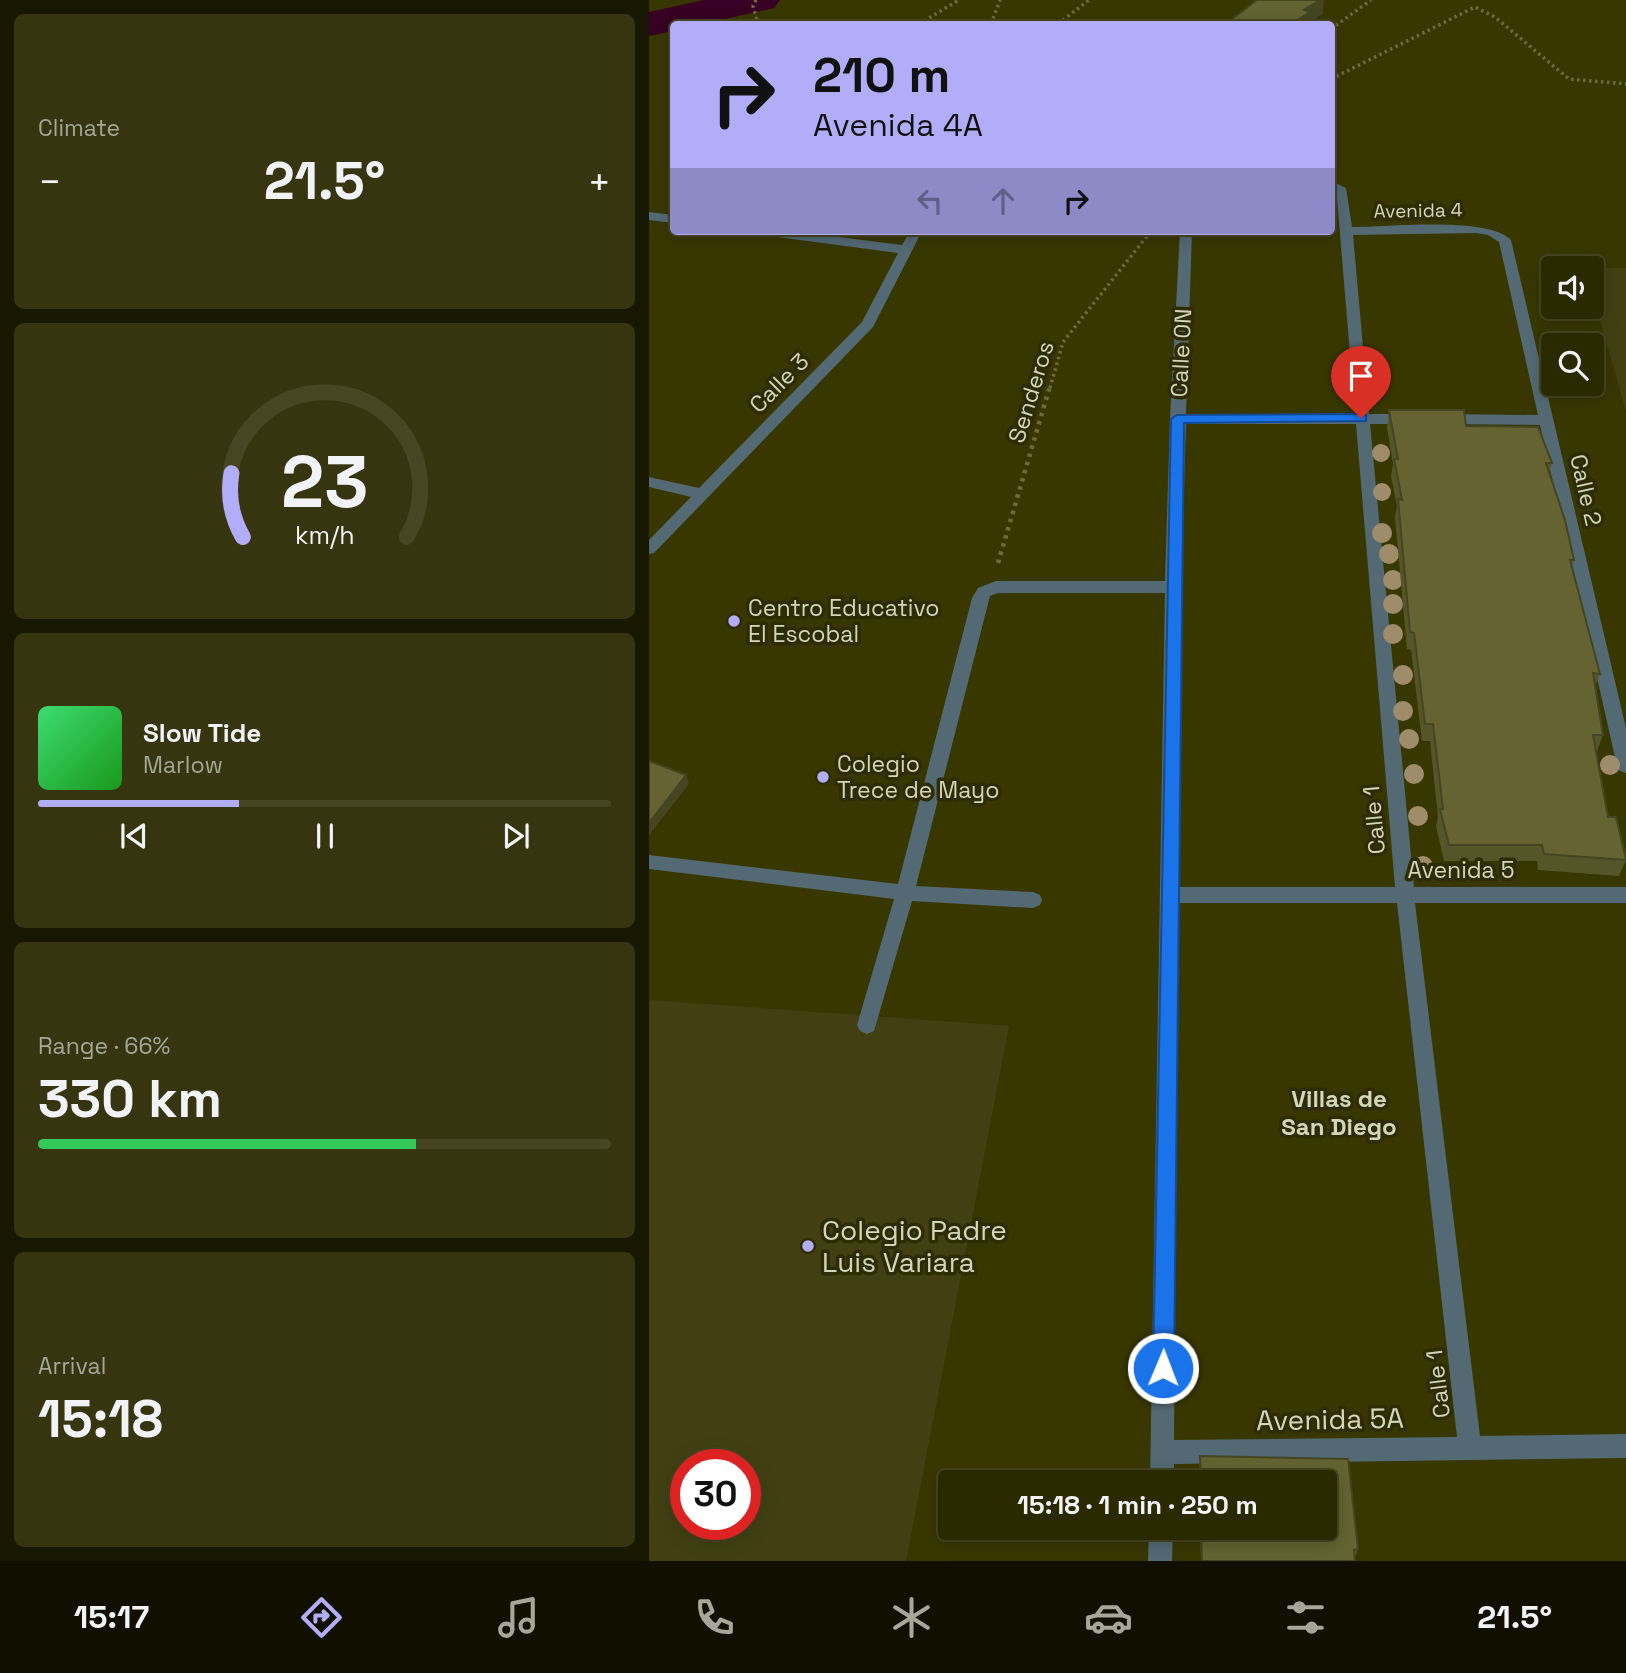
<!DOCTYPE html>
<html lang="en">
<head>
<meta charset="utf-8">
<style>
  :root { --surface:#2b2900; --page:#37350f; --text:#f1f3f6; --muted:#a6a699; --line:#474522; --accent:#b2adf9 }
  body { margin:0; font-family:"Space Grotesk",sans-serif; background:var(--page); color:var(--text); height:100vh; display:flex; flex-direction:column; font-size:26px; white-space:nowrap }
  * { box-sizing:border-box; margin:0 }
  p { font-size:23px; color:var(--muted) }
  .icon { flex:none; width:38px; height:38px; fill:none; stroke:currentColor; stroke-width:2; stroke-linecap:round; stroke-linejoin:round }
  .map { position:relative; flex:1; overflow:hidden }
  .side { display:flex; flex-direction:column; gap:14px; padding:14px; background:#181700; width:649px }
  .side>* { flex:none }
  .hud { position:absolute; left:21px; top:21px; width:665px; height:214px; border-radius:7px; box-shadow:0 4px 18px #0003,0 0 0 2px var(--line); background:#b2adf9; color:#111; overflow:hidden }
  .tools { position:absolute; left:892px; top:256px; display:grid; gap:14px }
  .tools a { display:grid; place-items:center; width:63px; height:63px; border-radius:7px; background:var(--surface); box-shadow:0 4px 18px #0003,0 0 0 2px var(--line); font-size:35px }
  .speed { position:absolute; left:21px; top:1449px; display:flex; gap:14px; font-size:35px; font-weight:700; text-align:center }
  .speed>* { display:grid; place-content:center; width:91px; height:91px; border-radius:50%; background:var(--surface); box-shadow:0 4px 18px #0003,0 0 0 2px var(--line); line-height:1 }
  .speed .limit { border:10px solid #d22; background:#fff; color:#111 }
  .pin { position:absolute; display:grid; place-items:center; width:60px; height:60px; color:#fff; margin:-72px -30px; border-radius:50% 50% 50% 0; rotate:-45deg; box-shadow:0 0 7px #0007 }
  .pin .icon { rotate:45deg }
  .me { position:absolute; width:77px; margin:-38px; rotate:1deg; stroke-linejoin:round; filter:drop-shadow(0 0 5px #0008) }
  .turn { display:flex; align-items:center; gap:24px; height:147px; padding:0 28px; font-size:32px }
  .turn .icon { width:91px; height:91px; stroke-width:2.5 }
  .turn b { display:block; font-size:49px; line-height:60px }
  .lanes { display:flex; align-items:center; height:66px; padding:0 28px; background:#0003; justify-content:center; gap:35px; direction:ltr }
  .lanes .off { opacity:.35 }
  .big { font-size:52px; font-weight:800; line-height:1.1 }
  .side .card { flex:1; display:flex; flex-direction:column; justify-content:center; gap:10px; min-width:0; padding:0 24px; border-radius:10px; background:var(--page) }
  .side .dial { align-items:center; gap:0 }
  .dial svg { height:182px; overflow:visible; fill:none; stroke:var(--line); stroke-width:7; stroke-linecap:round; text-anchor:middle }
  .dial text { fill:var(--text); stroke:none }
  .song { display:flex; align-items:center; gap:21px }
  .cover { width:84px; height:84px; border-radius:10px; background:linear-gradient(135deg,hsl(140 70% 55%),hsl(120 70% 35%)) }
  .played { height:7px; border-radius:4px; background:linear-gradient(90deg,var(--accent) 35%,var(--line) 35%) }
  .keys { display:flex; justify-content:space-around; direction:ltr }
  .heat { display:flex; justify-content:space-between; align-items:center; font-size:38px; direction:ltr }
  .charge { height:10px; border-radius:5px; background:linear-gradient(90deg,#34c759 66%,var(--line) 0) }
  .trip { position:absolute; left:289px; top:1470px; width:399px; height:70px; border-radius:7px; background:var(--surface); box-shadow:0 4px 18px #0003,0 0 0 2px var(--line); font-weight:800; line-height:70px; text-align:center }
  .tabs { display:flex; height:112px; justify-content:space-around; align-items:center; background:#111000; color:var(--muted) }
  .tabs .icon { width:49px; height:49px }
  .tabs .active { color:var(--accent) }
  .tabs b { font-size:32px; color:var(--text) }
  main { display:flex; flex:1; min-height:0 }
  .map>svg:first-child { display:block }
</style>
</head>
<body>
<main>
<section class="side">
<div class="card"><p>Climate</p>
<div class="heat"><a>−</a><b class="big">21.5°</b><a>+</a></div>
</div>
<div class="card dial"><svg viewBox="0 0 100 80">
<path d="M14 69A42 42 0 1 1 86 69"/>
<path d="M14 69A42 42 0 0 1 9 41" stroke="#b2adf9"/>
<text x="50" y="56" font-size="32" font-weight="700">23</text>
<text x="50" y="72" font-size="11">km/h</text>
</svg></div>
<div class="card">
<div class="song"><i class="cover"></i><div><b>Slow Tide</b><p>Marlow</p></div></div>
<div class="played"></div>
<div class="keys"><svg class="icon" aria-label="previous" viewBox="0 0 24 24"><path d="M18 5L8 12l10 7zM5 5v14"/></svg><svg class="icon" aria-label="pause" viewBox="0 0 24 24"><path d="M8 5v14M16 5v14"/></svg><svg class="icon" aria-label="next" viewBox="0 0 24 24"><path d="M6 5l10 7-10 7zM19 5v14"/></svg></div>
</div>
<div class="card"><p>Range · 66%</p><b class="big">330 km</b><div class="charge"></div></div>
<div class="card"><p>Arrival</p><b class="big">15:18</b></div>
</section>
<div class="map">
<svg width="977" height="1561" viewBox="0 0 977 1561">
  <rect width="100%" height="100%" fill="#393700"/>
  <g fill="#424013" fill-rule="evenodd">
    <polygon points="936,268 977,268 977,411 943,293 943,268"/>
    <path d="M0 1000 360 1026 257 1561H0ZM37 1465H96V1524H37Z"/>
  </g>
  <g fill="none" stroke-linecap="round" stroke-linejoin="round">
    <polygon fill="#380024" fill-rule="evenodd" points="55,0 131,0 125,8 53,24 24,24 24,31 0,36 0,12"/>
    <g stroke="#6c6b3d" stroke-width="3.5" stroke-dasharray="2.5 3.5" stroke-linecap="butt">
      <polyline points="107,0 104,6 109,24"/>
      <polyline points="270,24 310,0"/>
      <polyline points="342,24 351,0"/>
      <polyline points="409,24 440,0"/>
      <polyline points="682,29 722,0"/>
      <polyline points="682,79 826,7 846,17 920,79 977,84"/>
      <polyline points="401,388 414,342 502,231"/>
    </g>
    <polyline stroke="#6c6b3d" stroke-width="4.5" stroke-dasharray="3.5 5" stroke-linecap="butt" points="349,563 401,386"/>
    <g fill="#536a74" fill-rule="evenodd">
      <path d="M682 181 697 188 703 227C739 227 839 216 862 240L977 728V773L971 771 968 766 891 425 792 424 785 419 792 414 889 415 850 242 839 235 827 233 704 235 720 414H761L768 419 761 424H721L765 887H977V903H766L831 1436 977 1434V1458L525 1464V1482H501L516 593H349L341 596 267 886 384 892 391 895 393 900 391 905 384 908 263 901 225 1031 218 1034 211 1031 208 1025 245 899 0 869V855L249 884 323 598 329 588 347 581H516L521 419 531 231H543L537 414H706L688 198 682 189ZM537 424H707L746 887H530L532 587ZM529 903H748L808 1437 525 1440Z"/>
      <polygon points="0,212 24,215 24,223 0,220"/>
      <polygon points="107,231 142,231 253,245 261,231 273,231 224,327 5,553 0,554 0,540 42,497 0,487 0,477 50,488 213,322 249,253 113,235"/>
      <polygon points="500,1528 524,1528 523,1561 499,1561"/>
    </g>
  </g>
  <g fill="#9e8c6b">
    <circle cx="732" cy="453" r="9"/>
    <circle cx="733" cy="492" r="9"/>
    <circle cx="733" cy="533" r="10"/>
    <circle cx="740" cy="554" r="10"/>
    <circle cx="744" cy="580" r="10"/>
    <circle cx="744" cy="604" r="10"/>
    <circle cx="744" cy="634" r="10"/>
    <circle cx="754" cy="675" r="10"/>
    <circle cx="754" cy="711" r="10"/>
    <circle cx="760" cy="739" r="10"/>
    <circle cx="961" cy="765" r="10"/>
    <circle cx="765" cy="774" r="10"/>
    <circle cx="769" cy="816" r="10"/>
    <circle cx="774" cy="866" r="10"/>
  </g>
  <g fill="#56552a">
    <polygon points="740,410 817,426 903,463 900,473 925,560 923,566 951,674 946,687 954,735 948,751 947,751 959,817 977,860 970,876 889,870 888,861 795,861 787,826 789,817 781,741 773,741 762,650 758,649 746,517 748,506 742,476 744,464 738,428"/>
    <polygon points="551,1456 699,1459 709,1549 706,1557 706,1561 552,1561 551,1528 676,1528 676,1482 550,1482"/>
  </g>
  <g fill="#464522">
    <polygon points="671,0 675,0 674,14 660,23 660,24 642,24 655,10"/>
    <polygon points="37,775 40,784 0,835 0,823"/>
  </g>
  <g fill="#646331" stroke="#464522" stroke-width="2">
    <polygon points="608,0 671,0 655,10 661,12 642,24 582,24 578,23"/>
    <polygon points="740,410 815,410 817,426 889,427 903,463 897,463 916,520 925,560 921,560 951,674 944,673 954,735 944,735 959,817 967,817 977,860 895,854 893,845 800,845 791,809 794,809 784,724 776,724 765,633 761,632 749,499 753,500 745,459 749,459"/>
    <polygon points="0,761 37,775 0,823"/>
    <polygon points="551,1456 699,1459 709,1549 705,1550 706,1561 553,1561 552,1528 676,1528 676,1482 552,1482"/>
  </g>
  <polygon fill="#1a73e8" stroke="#114b97" stroke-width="2" points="712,414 717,415 717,421 535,423 525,1368 522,1376 514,1379 507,1376 504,1368 522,419 528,415"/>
  <g fill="#b2adf9" stroke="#2e2c05" stroke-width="2.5">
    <circle cx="85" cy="621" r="7"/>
    <circle cx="174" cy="777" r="7"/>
    <circle cx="159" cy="1246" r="7"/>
  </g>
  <g text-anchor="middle" stroke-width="7" stroke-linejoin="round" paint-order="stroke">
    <g font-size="19" fill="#d5d5bb" stroke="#2e2c05">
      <text transform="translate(769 210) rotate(-1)" y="7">Avenida 4</text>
    </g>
    <g font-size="23" fill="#d5d5bb" stroke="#2e2c05">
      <text transform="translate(532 353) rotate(-87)" y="8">Calle 0N</text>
      <text transform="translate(130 383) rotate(-45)" y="8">Calle 3</text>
      <text transform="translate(382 392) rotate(-73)" y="8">Senderos</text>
      <text transform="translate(937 490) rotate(77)" y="8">Calle 2</text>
      <text transform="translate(725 820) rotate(-95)" y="8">Calle 1</text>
      <text x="812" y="878">Avenida 5</text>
      <text transform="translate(789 1384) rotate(-97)" y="8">Calle 1</text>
    </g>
    <g font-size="23" fill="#d5d5bb" stroke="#2e2c05" text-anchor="start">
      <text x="99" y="616">Centro Educativo<tspan x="99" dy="26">El Escobal</tspan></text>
      <text x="188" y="772">Colegio<tspan x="188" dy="26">Trece de Mayo</tspan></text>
    </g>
    <g font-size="24" font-weight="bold" fill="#d5d5bb" stroke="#2e2c05">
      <text x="690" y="1107">Villas de<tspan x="690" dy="28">San Diego</tspan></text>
    </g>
    <g font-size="28" fill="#d5d5bb" stroke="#2e2c05" text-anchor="start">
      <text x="173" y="1240">Colegio Padre<tspan x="173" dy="32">Luis Variara</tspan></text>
    </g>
    <g font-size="28" fill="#d5d5bb" stroke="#2e2c05">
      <text transform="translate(681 1419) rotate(-1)" y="10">Avenida 5A</text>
    </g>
  </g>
</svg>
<div class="tools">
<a><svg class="icon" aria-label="sound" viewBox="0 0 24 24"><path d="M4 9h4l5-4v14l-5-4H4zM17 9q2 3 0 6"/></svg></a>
<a><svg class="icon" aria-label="search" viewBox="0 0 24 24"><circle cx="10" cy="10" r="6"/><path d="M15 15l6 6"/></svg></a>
</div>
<div class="speed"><div class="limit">30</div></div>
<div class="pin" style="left:712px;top:418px;background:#d93025"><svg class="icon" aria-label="arrive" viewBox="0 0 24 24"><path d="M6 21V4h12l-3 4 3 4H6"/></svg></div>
<svg class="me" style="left:514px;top:1368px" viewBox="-20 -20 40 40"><circle r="17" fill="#1a73e8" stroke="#fff" stroke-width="3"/><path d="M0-11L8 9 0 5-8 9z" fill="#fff"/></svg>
<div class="trip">15:18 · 1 min · 250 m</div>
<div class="hud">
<div class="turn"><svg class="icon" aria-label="right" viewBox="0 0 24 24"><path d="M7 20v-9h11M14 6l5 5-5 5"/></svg><div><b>210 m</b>Avenida 4A</div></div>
<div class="lanes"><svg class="icon off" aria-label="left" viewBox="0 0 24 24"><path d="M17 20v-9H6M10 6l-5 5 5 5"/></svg><svg class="icon off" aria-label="ahead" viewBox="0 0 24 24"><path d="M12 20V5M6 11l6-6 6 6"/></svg><svg class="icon" aria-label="right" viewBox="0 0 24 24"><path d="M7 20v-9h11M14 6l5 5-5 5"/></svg></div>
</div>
</div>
</main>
<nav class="tabs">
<b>15:17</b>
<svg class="icon active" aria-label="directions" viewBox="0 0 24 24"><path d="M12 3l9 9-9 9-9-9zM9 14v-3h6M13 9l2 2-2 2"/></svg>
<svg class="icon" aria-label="music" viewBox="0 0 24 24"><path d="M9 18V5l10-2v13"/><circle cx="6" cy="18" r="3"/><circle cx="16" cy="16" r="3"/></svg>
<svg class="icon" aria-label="phone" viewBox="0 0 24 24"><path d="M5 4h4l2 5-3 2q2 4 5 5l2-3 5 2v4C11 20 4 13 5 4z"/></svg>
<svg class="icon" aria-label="climate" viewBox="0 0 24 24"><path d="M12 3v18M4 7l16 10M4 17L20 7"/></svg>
<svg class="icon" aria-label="car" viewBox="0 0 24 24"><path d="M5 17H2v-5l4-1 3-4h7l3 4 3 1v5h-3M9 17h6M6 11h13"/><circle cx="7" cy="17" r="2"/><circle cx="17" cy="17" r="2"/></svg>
<svg class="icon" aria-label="filters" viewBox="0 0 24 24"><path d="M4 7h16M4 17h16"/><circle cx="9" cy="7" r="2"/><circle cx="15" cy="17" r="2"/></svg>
<b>21.5°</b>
</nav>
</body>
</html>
